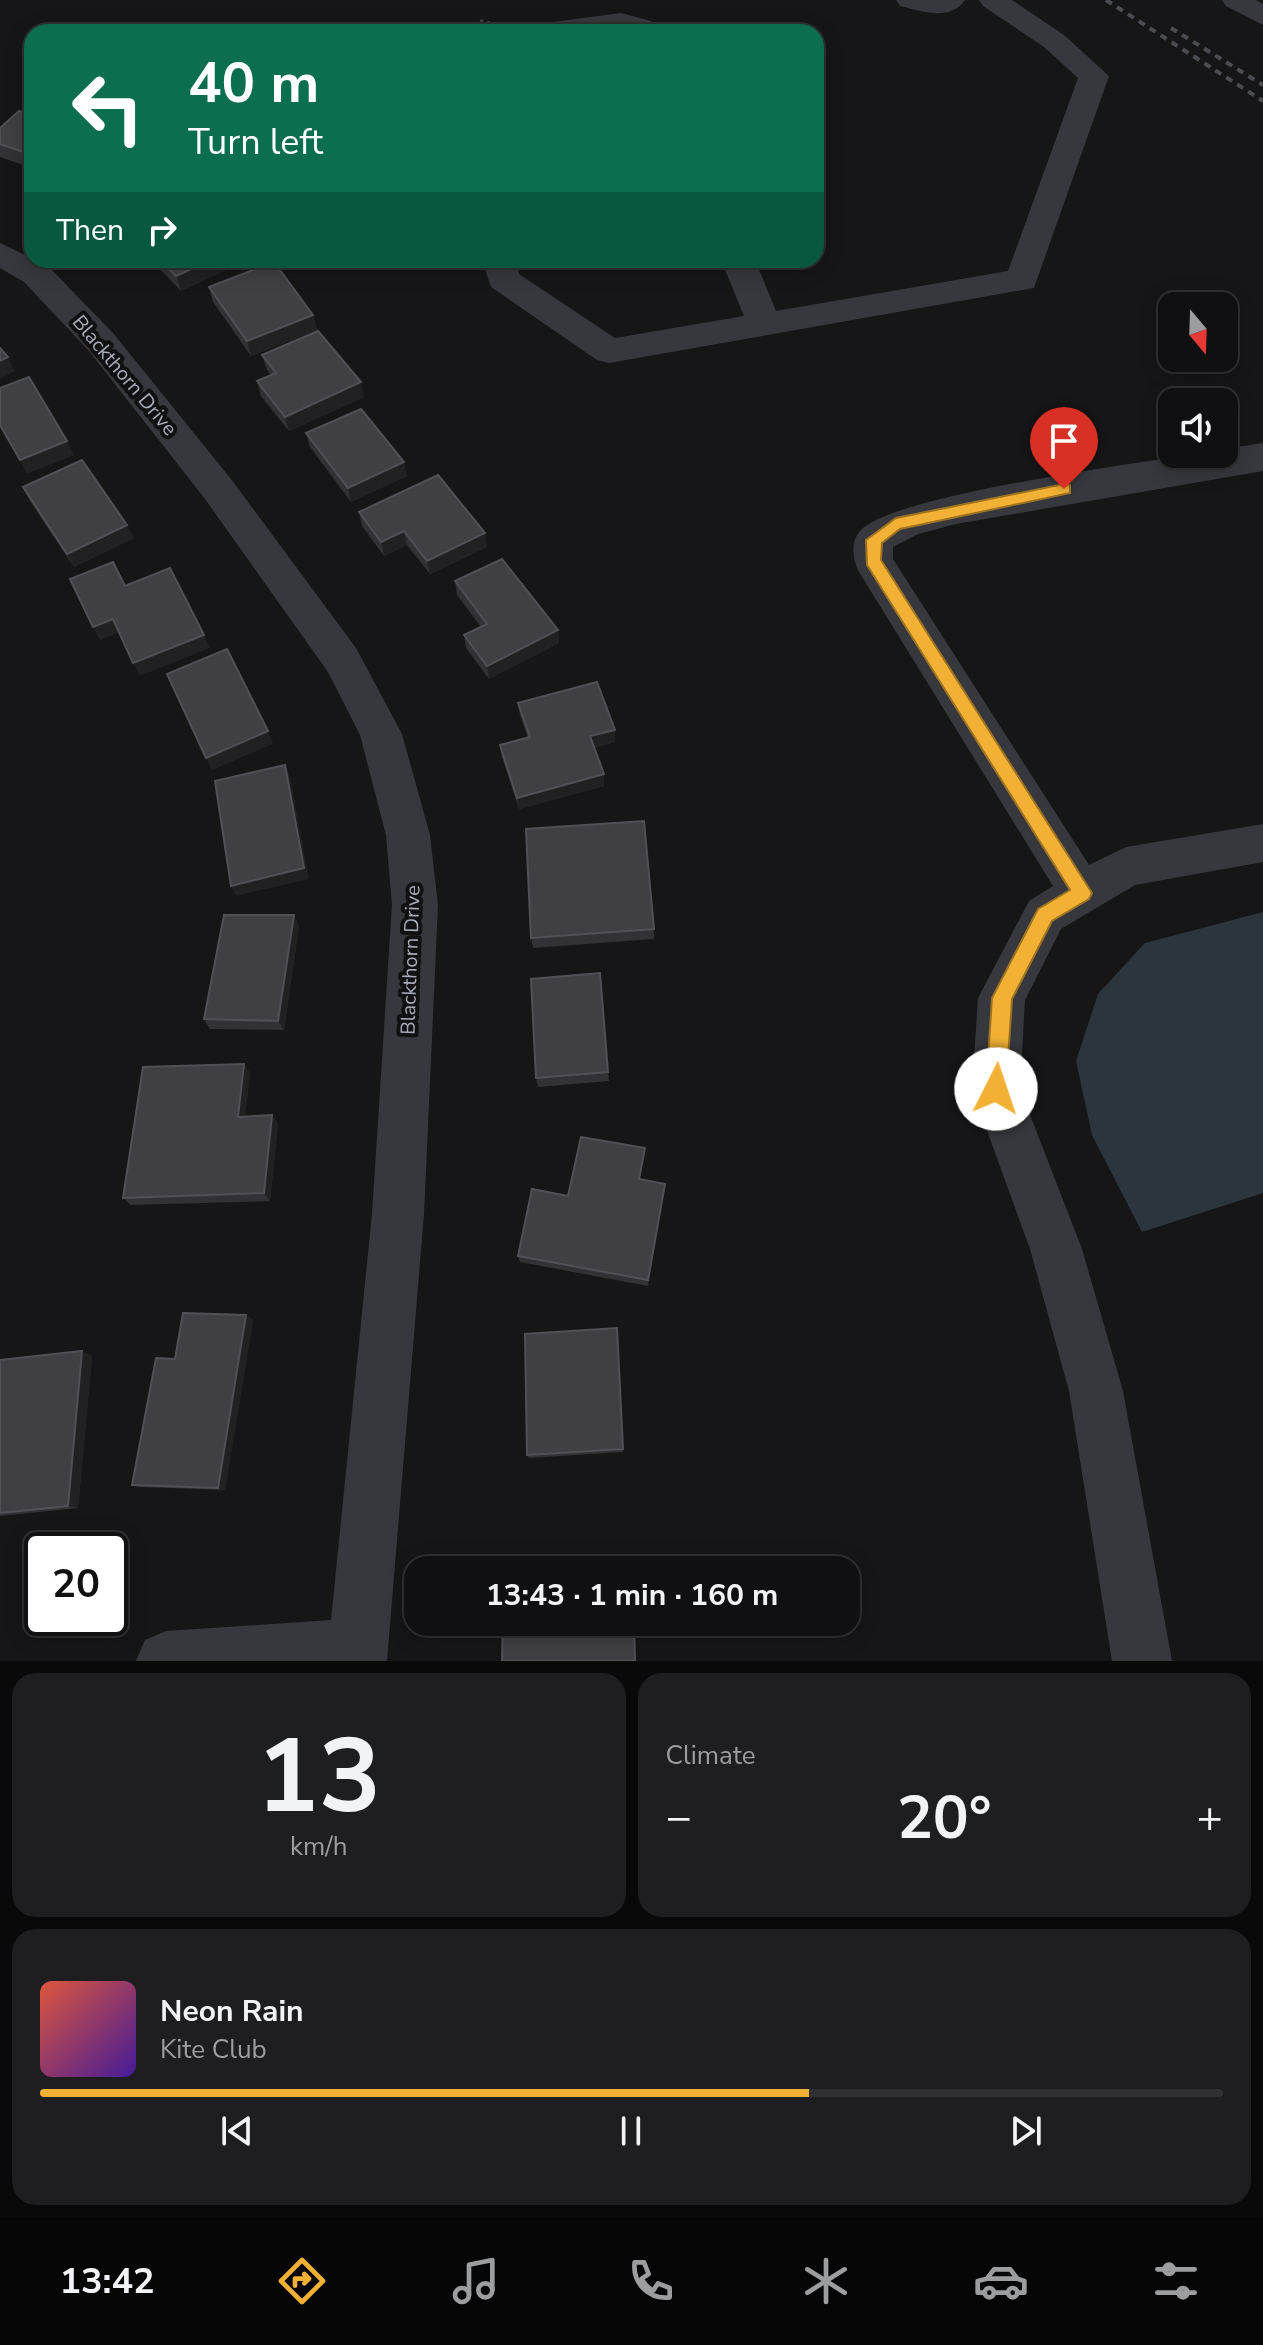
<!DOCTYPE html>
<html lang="en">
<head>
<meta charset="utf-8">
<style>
  :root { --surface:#101012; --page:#1e1e20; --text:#f1f3f6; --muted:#9c9d9f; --line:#303032; --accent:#f2b134 }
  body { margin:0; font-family:"Nunito Sans",sans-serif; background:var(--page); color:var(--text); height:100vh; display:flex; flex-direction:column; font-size:30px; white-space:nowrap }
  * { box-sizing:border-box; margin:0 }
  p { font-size:26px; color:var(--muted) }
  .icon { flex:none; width:44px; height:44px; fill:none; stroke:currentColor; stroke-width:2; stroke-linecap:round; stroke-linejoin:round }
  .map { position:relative; height:1661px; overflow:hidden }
  .sheet { display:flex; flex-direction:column; gap:12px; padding:12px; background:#09090a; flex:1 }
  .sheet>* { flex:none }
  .guide { position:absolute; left:24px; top:24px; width:800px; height:244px; border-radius:24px; box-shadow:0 4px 20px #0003,0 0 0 2px var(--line); background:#0b6e4f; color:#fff; overflow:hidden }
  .needle { width:52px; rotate:161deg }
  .fabs { position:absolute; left:1158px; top:292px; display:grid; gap:16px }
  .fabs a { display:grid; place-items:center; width:80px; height:80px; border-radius:16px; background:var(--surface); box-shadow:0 4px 20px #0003,0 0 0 2px var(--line); font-size:40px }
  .speed { position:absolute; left:24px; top:1532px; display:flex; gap:16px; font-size:40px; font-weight:700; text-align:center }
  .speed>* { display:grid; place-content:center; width:104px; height:104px; border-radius:50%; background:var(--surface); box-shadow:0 4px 20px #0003,0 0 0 2px var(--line); line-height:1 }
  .speed .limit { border:4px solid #111; border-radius:12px; background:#fff; color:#111 }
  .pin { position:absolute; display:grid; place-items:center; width:68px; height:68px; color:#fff; margin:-82px -34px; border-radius:50% 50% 50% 0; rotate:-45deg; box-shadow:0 0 8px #0007 }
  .pin .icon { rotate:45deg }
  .me { position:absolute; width:88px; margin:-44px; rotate:4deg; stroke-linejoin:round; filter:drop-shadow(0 0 6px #0008) }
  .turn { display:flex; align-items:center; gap:28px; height:168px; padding:0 32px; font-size:36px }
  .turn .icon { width:104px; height:104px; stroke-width:2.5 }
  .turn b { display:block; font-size:56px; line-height:68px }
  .then { display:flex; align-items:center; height:76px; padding:0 32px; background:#0003; gap:16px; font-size:30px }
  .big { font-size:60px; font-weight:700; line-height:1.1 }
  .sheet .tile { flex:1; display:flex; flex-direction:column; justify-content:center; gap:12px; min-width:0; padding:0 28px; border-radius:24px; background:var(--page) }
  .sheet .dial { align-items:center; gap:0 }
  .dial b { font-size:104px; line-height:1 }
  .song { display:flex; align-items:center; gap:24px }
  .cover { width:96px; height:96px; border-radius:12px; background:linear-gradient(135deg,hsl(10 70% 55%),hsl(260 70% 35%)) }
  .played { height:8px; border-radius:4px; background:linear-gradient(90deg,var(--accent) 65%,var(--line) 65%) }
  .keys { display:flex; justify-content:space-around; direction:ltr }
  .heat { display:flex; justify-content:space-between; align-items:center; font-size:44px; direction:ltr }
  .sheet .tiles { flex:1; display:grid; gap:12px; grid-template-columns:1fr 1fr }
  .tile:last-child { grid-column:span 2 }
  .trip { position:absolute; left:404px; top:1556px; width:456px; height:80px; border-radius:24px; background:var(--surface); box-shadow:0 4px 20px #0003,0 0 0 2px var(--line); font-weight:700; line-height:80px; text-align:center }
  .menu { display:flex; height:128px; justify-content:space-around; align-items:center; background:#060607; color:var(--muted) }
  .menu .icon { width:56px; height:56px }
  .menu .selected { color:var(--accent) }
  .menu b { font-size:36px; color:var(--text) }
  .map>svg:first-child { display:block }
</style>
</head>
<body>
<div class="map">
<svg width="1263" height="1661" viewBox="0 0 1263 1661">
  <rect width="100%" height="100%" fill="#161618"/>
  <polygon fill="#2c353c" points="1263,912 1263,1193 1142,1232 1092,1135 1076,1061 1098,994 1145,943"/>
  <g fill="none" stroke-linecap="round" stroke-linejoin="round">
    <polyline stroke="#3d3f44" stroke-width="4" stroke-dasharray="3 4" stroke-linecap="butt" points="480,21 501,26"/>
    <g fill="#37383d" fill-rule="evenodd">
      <path d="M896 0H965C950 22 921 11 900 6Z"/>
      <polygon points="979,0 1012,0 1064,35 1109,76 1034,288 609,363 597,360 491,287 482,260 516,260 519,274 615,338 744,316 721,260 755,260 776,311 1008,271 1078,78 1044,47 983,6"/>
      <polygon points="1222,0 1256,0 1263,4 1263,25 1226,6"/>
      <polygon points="621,13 651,21 658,32 530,32 535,26 545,23"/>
      <polygon points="0,243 48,266 113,333 231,479 356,648 402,734 430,835 438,905 424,1214 387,1661 136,1661 145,1640 166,1631 331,1620 372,1214 392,905 386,835 360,735 328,672 205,499 89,351 24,282 0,268"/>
      <path d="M1263 443V471L956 524 918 534 893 547V559L1089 865 1126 847 1263 824V862L1135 885 1061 929 1025 1000 1020 1089 1082 1249 1123 1391 1172 1661H1112L1069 1391 1030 1249 972 1089 978 998 1029 901 1053 886 859 572C853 560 850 542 860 531 889 496 1138 463 1195 454H1224V449Z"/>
    </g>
    <g stroke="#4a4c52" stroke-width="4" stroke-dasharray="7 6" stroke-linecap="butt">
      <polyline points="1106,0 1263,101"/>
      <polyline points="1171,28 1263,85"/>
    </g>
  </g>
  <g fill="#323236">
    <polygon points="32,115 32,168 0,157 0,128"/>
    <polygon points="151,260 247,260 181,291"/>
    <polygon points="209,287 313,315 317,330 251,356 213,302"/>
    <polygon points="262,355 364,397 289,431 261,396 257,381 271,375 267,370"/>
    <polygon points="306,433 407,476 351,502 310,447"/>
    <polygon points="23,487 134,538 74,567 30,501"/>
    <polygon points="359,512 485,533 487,547 430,574 407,545 384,556 362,526"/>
    <polygon points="455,581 558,630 559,643 489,679 466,648 464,635 481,627 457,595"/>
    <polygon points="518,703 615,730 615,742 594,748 604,774 604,786 519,809 502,757 500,745 528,738 520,715"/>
    <polygon points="299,926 284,1030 210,1029 204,1019"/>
    <polygon points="654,929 654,939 533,948 531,938"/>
    <polygon points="600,973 609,1081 538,1087 536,1078"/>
    <polygon points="244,1064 250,1073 245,1116 272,1115 278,1124 270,1201 131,1205 123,1198"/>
    <polygon points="645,1148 640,1179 665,1184 648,1286 520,1262 518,1256 568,1196"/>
    <polygon points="246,1315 253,1320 225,1490 141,1487 132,1485"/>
    <polygon points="617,1328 623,1452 529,1458 527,1455"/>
    <polygon points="92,1356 78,1508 0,1516 0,1360"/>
  </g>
  <g fill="#212124">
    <polygon points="211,260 247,260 181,291 176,276"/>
    <polygon points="313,315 317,330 251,356 247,341"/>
    <polygon points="8,357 15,371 0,379 0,361"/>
    <polygon points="361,382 364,397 289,431 285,417"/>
    <polygon points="67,441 74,455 27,474 20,460"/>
    <polygon points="404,462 407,476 351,502 348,488"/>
    <polygon points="127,525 134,538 74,567 67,554"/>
    <polygon points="404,531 407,545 384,556 381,542"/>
    <polygon points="485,533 487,547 430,574 427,561"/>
    <polygon points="113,619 120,632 100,640 93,627"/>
    <polygon points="558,630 559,643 489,679 487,666"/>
    <polygon points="204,635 210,648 140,676 133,663"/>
    <polygon points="615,730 615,742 590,749 590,736"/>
    <polygon points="268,731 273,744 212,770 206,758"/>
    <polygon points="285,765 290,777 309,879 236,896 231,886"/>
    <polygon points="604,774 604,786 519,809 517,798"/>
    <polygon points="294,915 299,926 284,1030 278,1021"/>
    <polygon points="244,1064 250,1073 244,1125 238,1117"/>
    <polygon points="272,1115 278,1124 270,1201 264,1193"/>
    <polygon points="246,1315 253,1320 225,1490 218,1488"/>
    <polygon points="82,1351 92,1356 78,1508 68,1506"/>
  </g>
  <g fill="#3f3f44" stroke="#4f5156" stroke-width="2">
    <polygon points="19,111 32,115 32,155 0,144 0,128"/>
    <polygon points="160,260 211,260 176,276"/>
    <polygon points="274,262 313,315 247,341 209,287"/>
    <polygon points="318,331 361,382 285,417 257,381 276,373 262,355"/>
    <polygon points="0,348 8,357 0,361"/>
    <polygon points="29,377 67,441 20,460 0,425 0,388"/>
    <polygon points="361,409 404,462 348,488 306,433"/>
    <polygon points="82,460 127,525 67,554 23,487"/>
    <polygon points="438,475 485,533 427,561 404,531 381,542 359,512"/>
    <polygon points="502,559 558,630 487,666 464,635 487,624 455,581"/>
    <polygon points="113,562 125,586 170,568 204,635 133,663 113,619 93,627 70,579"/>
    <polygon points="227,649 268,731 206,758 167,674"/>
    <polygon points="597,682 615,730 590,736 604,774 517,798 500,745 530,737 518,703"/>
    <polygon points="285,765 304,868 231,886 215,781"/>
    <polygon points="644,821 654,929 531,938 526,829"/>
    <polygon points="224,915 294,915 278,1021 204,1019"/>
    <polygon points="600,973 608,1072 536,1078 531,979"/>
    <polygon points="244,1064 238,1117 272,1115 264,1193 123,1198 143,1067"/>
    <polygon points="581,1137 645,1148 639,1179 665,1184 648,1280 518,1256 532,1189 568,1196"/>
    <polygon points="183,1313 246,1315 218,1488 132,1485 156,1358 175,1359"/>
    <polygon points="617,1328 623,1449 527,1455 525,1334"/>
    <polygon points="82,1351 68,1506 0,1513 0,1360"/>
    <polygon points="503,1622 634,1622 635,1661 502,1661"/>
  </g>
  <polygon fill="#f2b134" stroke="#9d7322" stroke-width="2" points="1064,484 1070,485 1070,493 900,529 882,543 881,560 1092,893 1089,899 1052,921 1012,999 1006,1089 1003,1096 996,1098 988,1096 986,1089 992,998 1038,909 1070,890 867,565 866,540 896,518"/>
  <g text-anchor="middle" stroke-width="8" stroke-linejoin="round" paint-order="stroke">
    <g font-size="20" fill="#a8adb8" stroke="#111113">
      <text transform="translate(125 375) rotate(50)" y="7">Blackthorn Drive</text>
      <text transform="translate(410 960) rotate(-88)" y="7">Blackthorn Drive</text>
    </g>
  </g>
</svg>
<div class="fabs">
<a><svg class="needle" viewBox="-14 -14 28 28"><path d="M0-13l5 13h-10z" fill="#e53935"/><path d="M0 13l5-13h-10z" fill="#9c9d9f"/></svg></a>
<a><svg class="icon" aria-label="sound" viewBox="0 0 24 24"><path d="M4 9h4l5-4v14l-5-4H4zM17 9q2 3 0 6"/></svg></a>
</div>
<div class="speed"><div class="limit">20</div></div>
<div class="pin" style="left:1064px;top:489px;background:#d93025"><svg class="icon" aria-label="arrive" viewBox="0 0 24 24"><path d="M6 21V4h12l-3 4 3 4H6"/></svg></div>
<svg class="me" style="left:996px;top:1089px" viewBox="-20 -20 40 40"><circle r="19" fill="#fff"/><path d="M0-13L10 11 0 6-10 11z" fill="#f2b134"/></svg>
<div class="trip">13:43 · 1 min · 160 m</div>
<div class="guide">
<div class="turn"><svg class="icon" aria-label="left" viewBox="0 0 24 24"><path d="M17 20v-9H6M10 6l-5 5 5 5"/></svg><div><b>40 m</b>Turn left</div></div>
<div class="then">Then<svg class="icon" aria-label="right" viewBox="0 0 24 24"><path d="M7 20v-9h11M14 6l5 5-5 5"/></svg></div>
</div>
</div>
<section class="sheet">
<div class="tiles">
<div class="tile dial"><b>13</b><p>km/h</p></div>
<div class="tile"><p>Climate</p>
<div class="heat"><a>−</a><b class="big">20°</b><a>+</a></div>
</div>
<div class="tile">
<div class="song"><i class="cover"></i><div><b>Neon Rain</b><p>Kite Club</p></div></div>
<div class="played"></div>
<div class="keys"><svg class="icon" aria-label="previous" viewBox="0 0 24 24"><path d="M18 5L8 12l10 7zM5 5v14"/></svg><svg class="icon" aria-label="pause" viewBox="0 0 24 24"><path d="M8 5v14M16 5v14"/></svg><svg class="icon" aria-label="next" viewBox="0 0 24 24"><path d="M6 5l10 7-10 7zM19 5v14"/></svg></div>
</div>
</div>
</section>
<nav class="menu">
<b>13:42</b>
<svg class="icon selected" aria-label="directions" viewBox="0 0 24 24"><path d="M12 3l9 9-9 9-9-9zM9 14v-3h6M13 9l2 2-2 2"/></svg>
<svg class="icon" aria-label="music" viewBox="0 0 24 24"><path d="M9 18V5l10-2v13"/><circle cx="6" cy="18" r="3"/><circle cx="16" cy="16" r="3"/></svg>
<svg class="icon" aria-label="phone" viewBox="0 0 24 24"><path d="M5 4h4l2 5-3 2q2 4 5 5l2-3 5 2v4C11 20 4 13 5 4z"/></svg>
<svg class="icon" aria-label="climate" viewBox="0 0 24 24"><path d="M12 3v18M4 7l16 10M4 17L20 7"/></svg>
<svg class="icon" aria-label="car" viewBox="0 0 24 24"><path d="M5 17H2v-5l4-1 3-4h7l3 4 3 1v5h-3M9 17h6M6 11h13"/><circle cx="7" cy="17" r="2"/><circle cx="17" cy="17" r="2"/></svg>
<svg class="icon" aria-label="filters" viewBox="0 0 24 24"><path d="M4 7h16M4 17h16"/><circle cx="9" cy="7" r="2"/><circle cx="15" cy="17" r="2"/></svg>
</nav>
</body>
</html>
